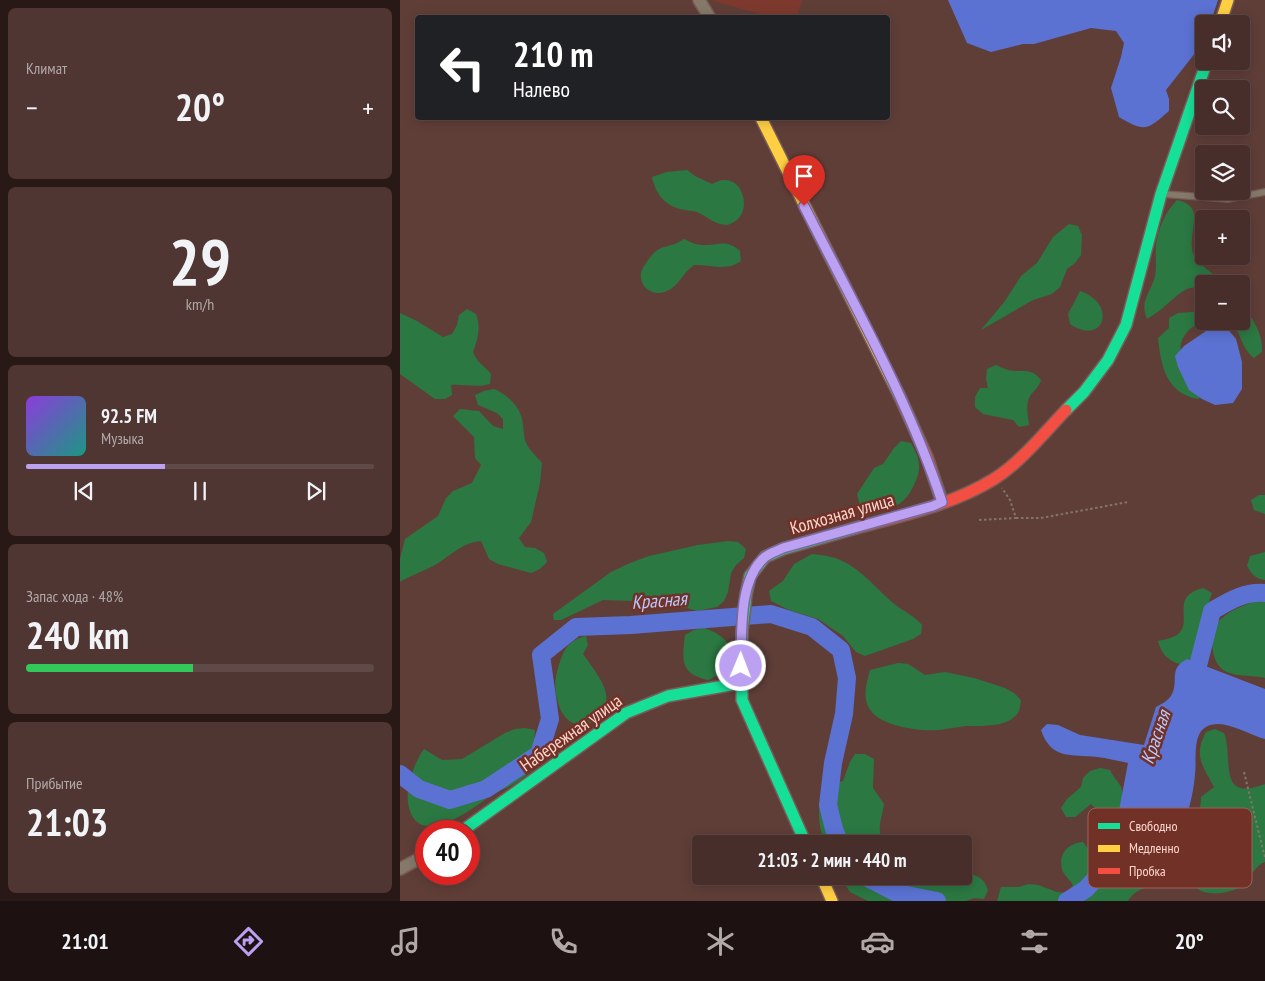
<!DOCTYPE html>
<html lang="ru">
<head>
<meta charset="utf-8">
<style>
  :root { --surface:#482e2a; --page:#4f3632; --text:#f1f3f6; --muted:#b1a8a8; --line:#604a47; --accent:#bca0f2 }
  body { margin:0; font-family:"PT Sans Narrow",sans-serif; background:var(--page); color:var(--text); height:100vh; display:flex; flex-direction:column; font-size:19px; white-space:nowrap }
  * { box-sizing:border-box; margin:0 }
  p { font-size:16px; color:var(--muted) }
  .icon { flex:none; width:28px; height:28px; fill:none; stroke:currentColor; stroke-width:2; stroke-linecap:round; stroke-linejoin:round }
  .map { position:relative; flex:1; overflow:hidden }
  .drawer { display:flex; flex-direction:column; gap:8px; padding:8px; background:#281917; width:400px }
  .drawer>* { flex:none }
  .guide { position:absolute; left:15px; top:15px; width:475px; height:105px; border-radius:5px; box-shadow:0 2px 12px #0003,0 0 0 1px var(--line); background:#202124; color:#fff; overflow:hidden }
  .controls { position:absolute; left:795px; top:15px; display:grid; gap:10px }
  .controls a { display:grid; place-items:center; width:55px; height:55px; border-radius:5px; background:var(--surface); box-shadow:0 2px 12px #0003,0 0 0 1px var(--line); font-size:25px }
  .speed { position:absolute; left:15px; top:820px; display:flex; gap:10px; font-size:25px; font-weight:700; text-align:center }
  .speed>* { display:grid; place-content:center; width:65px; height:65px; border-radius:50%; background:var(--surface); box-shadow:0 2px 12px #0003,0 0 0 1px var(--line); line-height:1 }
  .speed .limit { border:8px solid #d22; background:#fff; color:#111 }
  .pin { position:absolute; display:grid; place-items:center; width:42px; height:42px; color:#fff; margin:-51px -21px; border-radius:50% 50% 50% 0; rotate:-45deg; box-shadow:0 0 5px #0007 }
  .pin .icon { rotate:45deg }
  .me { position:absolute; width:55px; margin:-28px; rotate:1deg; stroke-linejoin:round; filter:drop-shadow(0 0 4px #0008) }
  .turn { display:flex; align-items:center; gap:18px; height:105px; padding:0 15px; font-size:22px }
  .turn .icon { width:65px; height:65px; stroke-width:2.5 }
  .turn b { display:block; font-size:35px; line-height:42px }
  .big { font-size:38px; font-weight:700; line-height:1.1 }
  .drawer .card { flex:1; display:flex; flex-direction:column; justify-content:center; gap:8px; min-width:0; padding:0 18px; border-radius:8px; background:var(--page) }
  .drawer .dial { align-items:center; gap:0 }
  .dial b { font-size:65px; line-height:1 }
  .song { display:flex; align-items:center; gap:15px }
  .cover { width:60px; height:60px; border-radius:8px; background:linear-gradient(135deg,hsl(270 70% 55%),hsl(170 70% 35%)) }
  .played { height:5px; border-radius:2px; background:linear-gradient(90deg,var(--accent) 40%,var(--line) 40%) }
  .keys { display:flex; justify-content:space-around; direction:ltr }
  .heat { display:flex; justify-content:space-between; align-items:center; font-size:28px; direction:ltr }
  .charge { height:8px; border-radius:4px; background:linear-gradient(90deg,#34c759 48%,var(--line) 0) }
  .trip { position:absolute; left:292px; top:835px; width:280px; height:50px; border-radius:5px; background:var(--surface); box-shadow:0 2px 12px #0003,0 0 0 1px var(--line); font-weight:700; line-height:50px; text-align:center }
  .dock { display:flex; height:80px; justify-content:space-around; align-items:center; background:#1d1211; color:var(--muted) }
  .dock .icon { width:35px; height:35px }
  .dock .selected { color:var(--accent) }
  .dock b { font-size:22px; color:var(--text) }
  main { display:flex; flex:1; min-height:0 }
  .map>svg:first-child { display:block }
</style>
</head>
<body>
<main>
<section class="drawer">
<div class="card"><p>Климат</p>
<div class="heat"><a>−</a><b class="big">20°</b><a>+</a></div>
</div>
<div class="card dial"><b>29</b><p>km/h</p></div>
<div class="card">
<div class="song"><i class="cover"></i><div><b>92.5 FM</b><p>Музыка</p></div></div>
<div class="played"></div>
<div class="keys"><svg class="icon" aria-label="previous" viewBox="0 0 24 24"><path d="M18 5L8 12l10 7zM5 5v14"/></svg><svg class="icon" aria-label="pause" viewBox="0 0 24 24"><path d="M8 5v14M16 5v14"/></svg><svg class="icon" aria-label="next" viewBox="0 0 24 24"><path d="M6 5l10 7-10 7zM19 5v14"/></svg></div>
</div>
<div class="card"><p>Запас хода · 48%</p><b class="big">240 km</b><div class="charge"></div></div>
<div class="card"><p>Прибытие</p><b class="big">21:03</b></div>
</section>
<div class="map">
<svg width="865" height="901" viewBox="0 0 865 901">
  <rect width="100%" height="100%" fill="#603e38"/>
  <polygon fill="#7d392e" points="311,0 402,0 397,17 374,18"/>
  <g fill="#2b7842">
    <path d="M287 170 295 176 312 184C315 183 319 180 323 180 344 178 352 212 334 222 318 232 306 212 292 211 269 209 257 199 252 177L267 172Z"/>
    <path d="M777 200C806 206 789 229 792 248 793 266 814 269 821 284H804V290C787 282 778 296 766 305 760 311 753 315 747 319 739 300 751 293 755 276 757 266 755 255 756 245 758 228 766 211 777 200Z"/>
    <polygon points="669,224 678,226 682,235 681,255 675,263 667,269 660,287 652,294 633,300 581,330 605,301 621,276 637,263 653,237"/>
    <path d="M284 239C290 242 296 245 303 245 319 246 325 238 340 251L341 261C325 272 312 264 294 265 283 272 279 286 267 291 254 297 239 288 241 273 242 268 249 258 253 254 262 244 272 248 284 239Z"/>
    <path d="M680 291C718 304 704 347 670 324L668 314Z"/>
    <path d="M841 305 845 307C854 322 863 334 862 352L854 358C839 347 843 329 826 321H841Z"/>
    <path d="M67 309 76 314C81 327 78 339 73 352 77 363 84 365 91 374L90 384C76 388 65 384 51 385L52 395 45 399H35L0 374V313L17 321 43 337 52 334 57 325 59 315Z"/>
    <path d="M804 311V321H812C802 322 795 324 788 331 768 352 793 374 805 392L798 399C766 393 761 366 758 338L769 328V318L778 313Z"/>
    <path d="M596 365C602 368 609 371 616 371 628 371 633 370 641 380 639 387 634 390 630 396 625 405 628 415 629 425L619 427 613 420 583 414 575 407V397L580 388H588L586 379 587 369Z"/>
    <path d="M94 389C105 393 118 405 121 416 124 424 123 433 125 440 128 449 136 456 142 463L140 483 131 522 119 538 125 547 135 548 144 553 147 562 140 569 131 573 98 564 89 559 81 541C60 543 50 557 33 566 22 572 11 575 0 582V559L5 539 38 516 46 498 53 491 72 483 81 465 75 458 74 437 53 416 60 409 79 411 93 426 103 429V419L97 413 78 405 75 395 84 391Z"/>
    <path d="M501 441 511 443C521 461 522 469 513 487 501 511 483 512 460 505L457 494 474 468 483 464 494 448Z"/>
    <polygon points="859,495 865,495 865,514 854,510 851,500"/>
    <polygon points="328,541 338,542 346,549 344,558 336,565 331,573 328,592 324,601 317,607 297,611 287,608 261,607 233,601 203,600 161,620 154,620 153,614 211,572 230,563 249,556 298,545"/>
    <path d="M865 552V580C855 579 851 573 847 566L850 556Z"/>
    <path d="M412 554C418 555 425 555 431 557 458 563 476 590 497 606 505 612 514 616 522 625L521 634 513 639 465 656 456 652 443 636 418 619 389 610 371 601 369 591 383 581 394 564Z"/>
    <path d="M803 588 812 593 806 611 802 640 798 649 786 666C771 662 762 657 758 641 763 640 772 638 777 635 795 622 768 597 803 588Z"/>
    <path d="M857 601 865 602V678C853 675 838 677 827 672 808 664 809 629 822 618 833 609 844 605 857 601Z"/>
    <path d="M304 628C322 634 334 644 333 664L326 671 308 680C280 674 282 660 285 635L294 630Z"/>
    <path d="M186 636 188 645 183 654C190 664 199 675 204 687 218 723 167 745 157 699 154 686 155 677 159 665 164 649 169 640 186 636Z"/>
    <path d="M498 663 508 664 525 675 545 672 574 678 605 688 614 693 621 700C620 707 620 713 614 717 604 727 579 726 566 726 557 727 548 729 539 730 521 732 478 726 469 708 462 696 467 682 470 670Z"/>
    <path d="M125 728 135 730 132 770C127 774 122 779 117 782 109 788 98 790 90 796 71 810 16 852 8 803 6 786 14 763 24 749L42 760 62 759 105 733 115 729Z"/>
    <path d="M815 729 824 733C834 758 816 803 865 784V862C853 866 850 882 838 888 820 897 785 897 791 868 792 860 800 855 801 847 803 839 800 829 800 820 799 813 801 805 801 797L814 787C803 766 793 756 806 732Z"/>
    <path d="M455 754H465L474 759 473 788 484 804C482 819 475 830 485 844H425C419 829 415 804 426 790 430 784 437 783 443 781L450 762Z"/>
    <path d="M700 768 710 770C713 777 718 781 721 787 726 798 719 824 717 836L708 837 700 831 698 811 691 804 675 817H666L661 808 667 799 681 787 683 778 690 771Z"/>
    <path d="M683 842 689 850 697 856 706 851C713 853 717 858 724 861 737 868 746 860 759 870 754 892 738 884 728 901H597L601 887H619L628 884 638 885 657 892 667 893 673 885C670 880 663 874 662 869 658 853 669 843 683 842Z"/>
    <path d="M564 872C577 876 583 876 588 890L584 899 574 898 566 901H468L450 892 439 876H564Z"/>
  </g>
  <g fill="#5c72d3">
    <path d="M548 0H818L810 24H804L803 43 766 90 769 99V111C746 131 745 132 719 117L711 88 721 57 724 43 716 31 691 28 634 44H623L591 52 567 43Z"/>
    <polygon points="827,328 836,339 842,362 842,389 833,403 815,405 802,399 789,390 778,367 775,356 784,346 806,331"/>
    <path d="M787 659 865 689V739C848 735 823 717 806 727 792 735 797 760 795 774 794 790 788 819 779 833 775 838 769 842 764 846 745 862 742 860 719 853L713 842 728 763C718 761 707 758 697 757 671 754 651 760 641 730L647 724 658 725 680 735 744 745 756 707C762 704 769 700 772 694 779 680 768 669 787 659Z"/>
  </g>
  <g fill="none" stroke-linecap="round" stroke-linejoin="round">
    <g stroke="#5c72d3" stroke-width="18">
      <path d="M793 685 812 611C829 601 845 591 865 593"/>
      <polyline points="0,774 19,789 50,800 86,789 139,754 150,719 141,655 176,627 231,625 371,614 412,627 441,650 447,678 444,714 433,763 428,805 434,829 440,844"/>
      <polyline points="464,876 497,893 537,901"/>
      <polyline points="667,901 686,889 735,835"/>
    </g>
    <defs>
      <polyline id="lane" points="763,194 828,199 865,192"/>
      <g id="street">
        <polyline points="299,0 310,18"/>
        <polyline points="0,869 26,855"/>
      </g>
      <g id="fast">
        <polyline points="666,410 684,392 708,360 726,325 761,194 807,61"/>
        <polyline points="62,831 226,713 268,696 341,683"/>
        <polyline points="406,844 342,700 342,631 346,595 350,576 365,557 383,549 456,528"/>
      </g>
      <g id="slow">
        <polyline points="820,24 828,0"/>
        <polyline points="361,118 500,397"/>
        <polyline points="421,876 432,901"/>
      </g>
      <g id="jam">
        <polyline points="500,397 527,457 542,502"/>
        <path d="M456 528C503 515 552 505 594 479 621 462 644 433 666 410"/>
      </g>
    </defs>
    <use href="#lane" stroke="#795c56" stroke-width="8"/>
    <use href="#street" stroke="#795c56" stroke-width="14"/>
    <use href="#fast" stroke="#795c56" stroke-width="14"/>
    <use href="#slow" stroke="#795c56" stroke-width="14"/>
    <use href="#jam" stroke="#795c56" stroke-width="14"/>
    <g stroke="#857569" stroke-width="2" stroke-dasharray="2.5 2.5" stroke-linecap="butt">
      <polyline points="616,518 641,518 728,502"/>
      <polyline points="579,520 616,518 610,500 602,488"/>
      <polyline points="844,772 865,858"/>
    </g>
    <use href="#lane" stroke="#857a6a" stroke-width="5.5"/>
    <use href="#street" stroke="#857a6a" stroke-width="11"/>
    <use href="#fast" stroke="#16e098" stroke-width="11"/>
    <use href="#slow" stroke="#ffcf43" stroke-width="11"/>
    <use href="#jam" stroke="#f24e42" stroke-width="11"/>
  </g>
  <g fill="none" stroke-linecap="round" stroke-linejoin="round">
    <defs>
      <path id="route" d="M341 666C342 633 338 580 365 557 370 553 377 551 383 548L533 506 542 502C508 399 453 303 404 206"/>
    </defs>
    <use href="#route" stroke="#7a689d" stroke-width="12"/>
    <use href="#route" stroke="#bca0f2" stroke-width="9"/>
  </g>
  <g text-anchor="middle" stroke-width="5" stroke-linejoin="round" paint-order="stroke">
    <g font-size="18" fill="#ffd6ce" stroke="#713127">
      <text transform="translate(442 514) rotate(-16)" y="6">Колхозная улица</text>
      <text transform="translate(171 733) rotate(-35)" y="6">Набережная улица</text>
    </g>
    <g font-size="19" font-style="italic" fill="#b7c9fe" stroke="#713127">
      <text transform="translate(259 600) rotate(-4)" y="7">Красная</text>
      <text transform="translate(755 737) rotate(-71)" y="7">Красная</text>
    </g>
  </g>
  <rect x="688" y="808" width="164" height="80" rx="8" fill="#713127" stroke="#9c6359" stroke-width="1"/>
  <rect x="698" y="823" width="22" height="6" fill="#16e098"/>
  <rect x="698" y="845" width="22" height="7" fill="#ffcf43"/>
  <rect x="698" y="868" width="22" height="6" fill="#f24e42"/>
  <g font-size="14" fill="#ffd6ce">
    <text x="729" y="831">Свободно</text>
    <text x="729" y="853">Медленно</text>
    <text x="729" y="876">Пробка</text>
  </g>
</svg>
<div class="controls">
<a><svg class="icon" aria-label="sound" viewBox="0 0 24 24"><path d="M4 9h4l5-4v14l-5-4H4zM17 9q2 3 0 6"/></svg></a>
<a><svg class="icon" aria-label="search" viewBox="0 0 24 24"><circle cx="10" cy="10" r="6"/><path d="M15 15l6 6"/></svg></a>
<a><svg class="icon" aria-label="layers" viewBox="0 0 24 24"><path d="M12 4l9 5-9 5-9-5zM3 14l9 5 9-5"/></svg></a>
<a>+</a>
<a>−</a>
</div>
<div class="speed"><div class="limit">40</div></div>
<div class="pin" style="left:404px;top:206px;background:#d93025"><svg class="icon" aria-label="arrive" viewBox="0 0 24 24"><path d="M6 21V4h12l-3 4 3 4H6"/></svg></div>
<svg class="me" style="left:341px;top:666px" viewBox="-20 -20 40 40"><circle r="17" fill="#bca0f2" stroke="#fff" stroke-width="3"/><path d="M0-11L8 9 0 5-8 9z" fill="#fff"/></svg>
<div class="trip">21:03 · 2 мин · 440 m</div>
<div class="guide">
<div class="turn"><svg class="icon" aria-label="left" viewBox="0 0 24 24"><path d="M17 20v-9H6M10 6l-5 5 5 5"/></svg><div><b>210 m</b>Налево</div></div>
</div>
</div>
</main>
<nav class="dock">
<b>21:01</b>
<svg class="icon selected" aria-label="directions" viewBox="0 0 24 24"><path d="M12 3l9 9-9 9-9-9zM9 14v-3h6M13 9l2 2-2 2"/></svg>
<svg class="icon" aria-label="music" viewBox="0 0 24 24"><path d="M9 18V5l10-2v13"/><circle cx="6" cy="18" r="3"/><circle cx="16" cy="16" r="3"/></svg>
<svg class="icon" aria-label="phone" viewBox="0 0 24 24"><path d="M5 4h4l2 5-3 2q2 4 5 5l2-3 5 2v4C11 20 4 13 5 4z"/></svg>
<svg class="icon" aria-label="climate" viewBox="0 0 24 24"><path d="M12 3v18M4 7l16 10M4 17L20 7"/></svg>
<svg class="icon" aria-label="car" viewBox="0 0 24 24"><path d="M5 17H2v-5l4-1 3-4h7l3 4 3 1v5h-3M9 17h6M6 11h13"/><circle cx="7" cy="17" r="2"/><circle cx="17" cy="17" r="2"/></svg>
<svg class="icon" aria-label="filters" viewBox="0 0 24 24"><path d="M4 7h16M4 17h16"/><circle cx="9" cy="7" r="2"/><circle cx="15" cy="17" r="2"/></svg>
<b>20°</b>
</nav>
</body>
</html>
